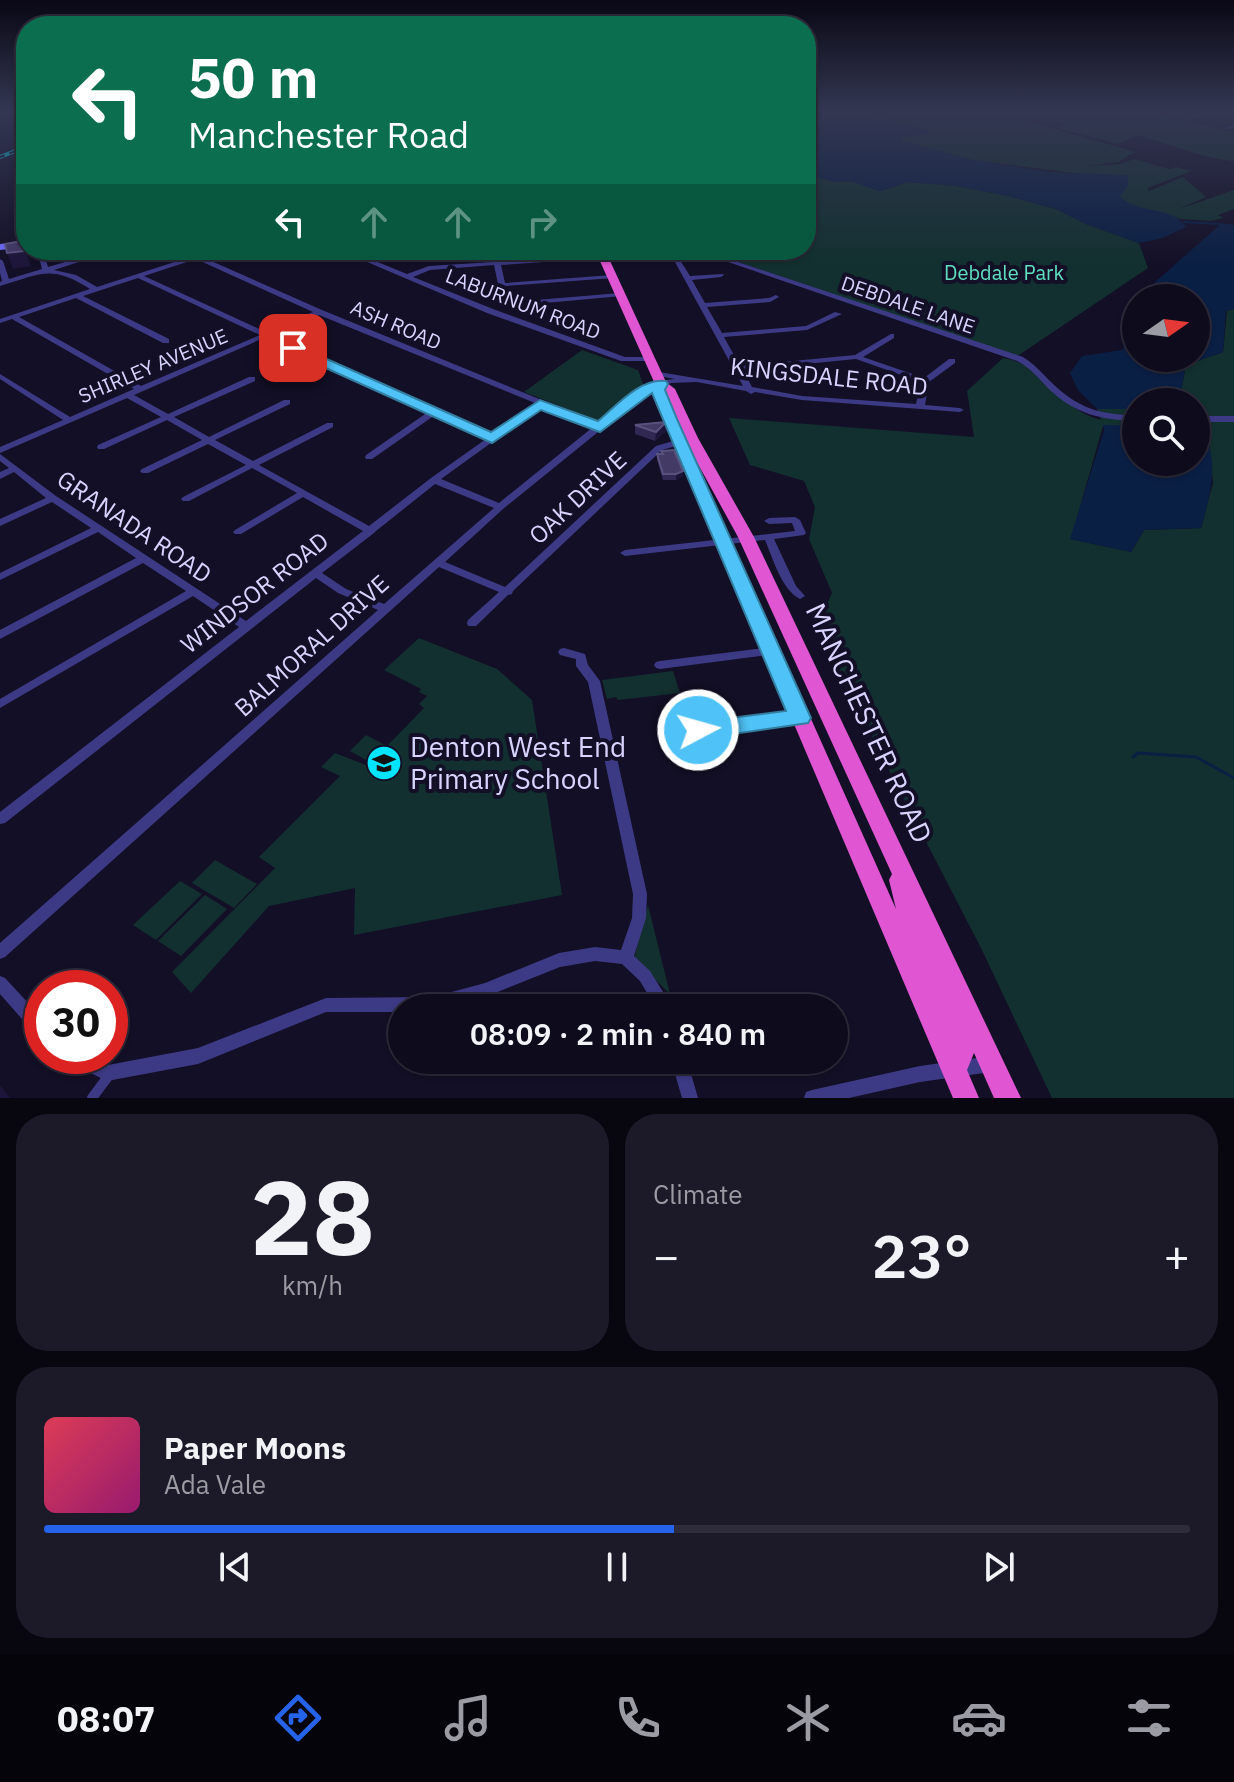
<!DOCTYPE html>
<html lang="en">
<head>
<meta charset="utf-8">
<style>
  :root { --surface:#0e0b1c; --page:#1c1929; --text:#f1f3f6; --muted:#9b9ba3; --line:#2e2b3b; --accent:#2563eb }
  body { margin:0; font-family:"IBM Plex Sans",sans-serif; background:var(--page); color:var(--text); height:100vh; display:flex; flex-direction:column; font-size:30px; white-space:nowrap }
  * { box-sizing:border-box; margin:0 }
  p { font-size:26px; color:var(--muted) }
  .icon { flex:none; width:44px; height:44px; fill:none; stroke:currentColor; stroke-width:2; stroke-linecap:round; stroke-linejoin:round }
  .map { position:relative; height:1098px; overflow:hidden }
  .drawer { display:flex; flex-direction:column; gap:16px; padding:16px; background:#08060f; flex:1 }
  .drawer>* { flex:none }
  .banner { position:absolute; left:16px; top:16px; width:800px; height:244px; border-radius:32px; box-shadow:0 2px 6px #0004,0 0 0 2px var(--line); background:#0b6e4f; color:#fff; overflow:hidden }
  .needle { width:52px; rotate:76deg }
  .tools { position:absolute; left:1122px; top:284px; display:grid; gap:16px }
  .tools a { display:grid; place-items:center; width:88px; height:88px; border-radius:50%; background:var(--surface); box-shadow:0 2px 6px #0004,0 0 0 2px var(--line); font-size:40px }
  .speed { position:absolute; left:24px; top:970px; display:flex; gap:16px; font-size:40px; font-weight:700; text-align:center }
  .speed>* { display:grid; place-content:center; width:104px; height:104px; border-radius:50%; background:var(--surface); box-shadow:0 2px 6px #0004,0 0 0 2px var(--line); line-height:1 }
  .speed .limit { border:12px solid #d22; background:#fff; color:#111 }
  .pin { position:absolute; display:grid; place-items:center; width:68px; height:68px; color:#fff; margin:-34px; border-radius:16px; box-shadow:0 4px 12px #0006 }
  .me { position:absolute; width:88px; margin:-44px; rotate:84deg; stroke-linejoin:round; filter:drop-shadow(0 0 6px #0008) }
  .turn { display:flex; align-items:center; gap:28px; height:168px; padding:0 40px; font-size:36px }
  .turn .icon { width:104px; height:104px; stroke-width:2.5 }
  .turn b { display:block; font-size:56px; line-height:68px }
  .lanes { display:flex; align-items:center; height:76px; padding:0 40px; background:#0003; justify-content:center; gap:40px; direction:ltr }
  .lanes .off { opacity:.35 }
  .big { font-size:60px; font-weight:600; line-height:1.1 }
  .drawer .tile { flex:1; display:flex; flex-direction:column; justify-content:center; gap:12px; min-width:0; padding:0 28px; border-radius:32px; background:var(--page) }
  .drawer .dial { align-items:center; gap:0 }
  .dial b { font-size:104px; line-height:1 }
  .song { display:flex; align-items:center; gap:24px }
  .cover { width:96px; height:96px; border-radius:12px; background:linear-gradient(135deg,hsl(350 70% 55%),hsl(320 70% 35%)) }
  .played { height:8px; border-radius:4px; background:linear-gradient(90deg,var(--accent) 55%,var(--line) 55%) }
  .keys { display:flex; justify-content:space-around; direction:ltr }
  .heat { display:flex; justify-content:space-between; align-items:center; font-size:44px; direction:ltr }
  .drawer .tiles { flex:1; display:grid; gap:16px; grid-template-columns:1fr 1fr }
  .tile:last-child { grid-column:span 2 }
  .trip { position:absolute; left:388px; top:994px; width:460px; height:80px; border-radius:40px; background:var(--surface); box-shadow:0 2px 6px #0004,0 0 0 2px var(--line); font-weight:600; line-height:80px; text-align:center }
  .tab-bar { display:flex; height:128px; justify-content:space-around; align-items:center; background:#06040b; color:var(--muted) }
  .tab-bar .icon { width:56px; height:56px }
  .tab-bar .current { color:var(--accent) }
  .tab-bar b { font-size:36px; color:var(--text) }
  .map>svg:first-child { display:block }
</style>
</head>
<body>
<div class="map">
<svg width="1234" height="1098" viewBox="0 0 1234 1098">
  <rect width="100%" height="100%" fill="#130f26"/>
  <g fill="#12302f">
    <polygon points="874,111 975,111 1015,118 1135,152 1118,162 1087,166 1121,164 1134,159 1169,169 1176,167 1192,171 1147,188 1149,191 1183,177 1206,197 1179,209 1234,190 1234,209 1218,215 1224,218 1211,221 1181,219 1128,204 1097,176 973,160 902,141 902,136 929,134 929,130 897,122"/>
    <path d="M982 111H1076L1069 112 1068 118 1070 119 1072 114 1081 111H1143L1234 132V161C1197 158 1162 139 1125 133L1134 136 1118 144 1057 128 1063 123Z"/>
    <polygon points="806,173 834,182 851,181 880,191 908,182 956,186 1009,196 1056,209 1086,224 1139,243 1148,268 1016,357 703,250 806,250"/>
    <polygon points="1234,309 1234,416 1196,416 1196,402 1182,402 1180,398 1186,365 1223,352 1227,311"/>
    <polygon points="582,350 638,370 643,384 599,421 524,392"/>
    <path d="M1003 358C1043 363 1056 408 1101 420L1097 409H1136V425L1103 426 1071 539 1131 552 1144 530 1201 528 1213 483 1209 440 1196 421 1234 422V1098H1052L981 948 816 629 832 593 809 539 815 507 804 481 750 465 729 418 974 437 967 391Z"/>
    <polygon points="419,638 497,669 532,700 562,895 354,935 355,888 269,906 191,993 172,972 275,868 259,857 340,776 321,767 335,753 371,767 373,764 350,751 366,735 387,746 424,708 419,704 427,696 419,692 421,689 384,670"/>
    <polygon points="673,671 680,693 618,700 616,697 607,699 602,680"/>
    <polygon points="215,860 257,884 234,908 192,883"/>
    <polygon points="180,881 202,894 156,940 133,925"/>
    <polygon points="205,895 227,909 181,956 158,941"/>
    <polygon points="648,905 670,994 634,959"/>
  </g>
  <g fill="#0a1f44">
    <path d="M815 111H874L897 122 929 130 930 134 902 136V141L973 160 1050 172 1128 175V186L1120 196C1137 215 1173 205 1186 227L1163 238 1139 243 1086 224 1056 209 1009 196 956 186 908 182 880 191 851 181 834 182 806 173V116L819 114Z"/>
    <polygon points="1222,223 1234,225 1234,309 1226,311 1223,352 1186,365 1179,402 1136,402 1136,409 1097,409 1078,390 1070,373 1082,356 1122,350 1136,328 1136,358 1196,358 1196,298 1151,298 1154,283"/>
    <path d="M1103 425H1136V462H1196V425H1199C1221 457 1211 493 1201 528L1144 530 1131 552 1070 539 1104 430Z"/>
  </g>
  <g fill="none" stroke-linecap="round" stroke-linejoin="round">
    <polyline stroke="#0a1f44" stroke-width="2" points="1184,222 1220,224"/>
    <polyline stroke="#0a1f44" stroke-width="3" points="1133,757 1138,753 1196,757 1234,778"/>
    <polyline stroke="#3d3a85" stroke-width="10" points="92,1098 110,1074"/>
    <g fill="#3d3a85" fill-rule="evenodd">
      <polygon points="1213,111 1234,113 1234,115 1220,112 1187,120 1185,119"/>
      <polygon points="1234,125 1234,128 1227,129 1225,128"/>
      <polygon points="22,200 26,200 26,204 20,203 19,202"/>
      <polygon points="26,225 26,229 19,230 16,228"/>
      <path d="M37 250H43L48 267 106 250H116L54 270 76 275 97 287 190 257 177 250H185L196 255 212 250H221L202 257 322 310 598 423C621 405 645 380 675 379L653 375V371L743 386 675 262 647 250H656L680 260 690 276 723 274 724 275 721 277 692 280 705 303 769 298 776 295 779 297 770 302 707 307 722 333 806 326 835 312 842 314 807 330 724 337 740 366 855 355 891 334H894V338L863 357 924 378 949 359H955V363L929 382 925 405 960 408 964 410 960 412 802 400 755 392 751 394 746 391 697 382 671 383 645 394 503 509 445 562 505 587 656 446 680 439 683 440 684 442 683 444 662 450 513 591 512 594 508 595 476 626H468L467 623 468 620 499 592 439 567 5 957 0 959V943L378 610 338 593 316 578 5 823 0 824V812L239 627 193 596 0 708V699L186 591 143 563 0 639V630L136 558 98 532 0 580V573L91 528 52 502 0 526V519L46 498 14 472 0 479V472L9 468 0 461V454L56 496 246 621 363 531 303 497 241 534H235L233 532 235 530 297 493 252 468 189 501H183L181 499 183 497 246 465 208 444 148 473H142L140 471 142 469 202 440 167 420 104 449H98L97 447 98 445 161 417 127 398 0 453V447L63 420 0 379V374L70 417 134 389 12 319 0 323V319L90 289C51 264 41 274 0 286V282L2 281 0 273V259L3 261 9 279 42 269ZM196 259 313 312 266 332 144 276ZM138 278 260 335 141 386 19 317 76 298 163 343H169V339L83 296ZM319 315 535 403 492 435 273 335ZM266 337 428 412 366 455 365 457 366 459H372L435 415 486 439 431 478 369 526 259 465 333 427V423H327L253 461 215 440 290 404V400H284L209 437 174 417 255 381V377H249L168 414 134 395ZM856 359 921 382 916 404 802 396 752 387 743 370ZM542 406 593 427 499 503 441 479ZM435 484 494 508 384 604 346 589 322 573 374 533 376 531Z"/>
      <polygon points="339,250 348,250 407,274 429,266 493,262 491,250 497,250 500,261 605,255 606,256 603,258 501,265 505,283 612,275 614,276 614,278 478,288 478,286 480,285 498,284 494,265 430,270 413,277 493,309 625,357 650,357 654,359 650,361 621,361 487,313"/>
      <polygon points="428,250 434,250 434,252 429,253"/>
      <path d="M599 250H617C613 253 604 253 599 252Z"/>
      <path d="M693 250H702L1023 357C1034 364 1042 373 1051 382 1078 408 1099 415 1136 415V421C1102 420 1075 414 1050 390 1039 379 1031 368 1017 361Z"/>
      <polygon points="620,293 622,294 622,296 512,306 508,304 512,302"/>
      <rect x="1196" y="416" width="38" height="6"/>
      <path d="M795 517 800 520 806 533 804 535 774 539 796 586 805 596 800 599C782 590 773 559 765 540L625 556 620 553 625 550 795 531 792 523 769 524 764 521 769 518Z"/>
      <polygon points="772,647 776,648 778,651 776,654 660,669 656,668 654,665 656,662 660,661"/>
      <polygon points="564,648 585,654 588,665 600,681 647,894 646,918 634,956 650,971 673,1008 656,1008 640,981 622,964 595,961 560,967 485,997 446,1008 402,1008 402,1012 326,1012 198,1064 107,1081 68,1062 66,1056 91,1056 108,1065 198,1048 326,998 433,997 485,983 559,953 595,947 621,950 632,918 633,894 588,682 576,666 576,659 560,655 558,652 560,649"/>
      <polygon points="800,714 804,715 806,718 804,721 800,722 698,735 694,733 692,730 694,727 698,725"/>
      <polygon points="0,976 5,978 42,1018 42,1038 36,1035 0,994"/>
      <polygon points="991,1056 997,1058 999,1064 997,1070 991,1072 920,1082 849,1098 804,1098 806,1092 812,1090 920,1066"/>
      <polygon points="671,1060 687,1060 698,1098 682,1098"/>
    </g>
    <polygon fill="#6f6bff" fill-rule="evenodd" points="26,241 26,247 0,250 0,244"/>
    <path fill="#e055d1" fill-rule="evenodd" d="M595 250H605L666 382 675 389 698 438 754 537 1021 1098H994L974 1053 967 1070 979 1098H953L652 390 655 384ZM693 455 738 537 892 874 889 880 896 909Z"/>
    <defs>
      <polyline id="rail" points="0,157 26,147"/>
    </defs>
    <use href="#rail" stroke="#00e5ff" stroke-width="4"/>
    <use href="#rail" stroke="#130f26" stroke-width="2" stroke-dasharray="5" stroke-linecap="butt"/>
  </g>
  <g fill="#312854">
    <polygon points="635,425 666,431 655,441 635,434"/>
    <polygon points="661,451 683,471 683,476 676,480 663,480 657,460 657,454 661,454"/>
  </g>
  <g fill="#1d163a">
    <polygon points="22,241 31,266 13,269 7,253"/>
    <polygon points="666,422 666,431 655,441 656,432"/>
    <polygon points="683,471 683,476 676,480 676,474"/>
    <polygon points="0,1085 10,1098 0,1098"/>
  </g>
  <g fill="#433a66" stroke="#5a527e" stroke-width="2">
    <polygon points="22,241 25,251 7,253 5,244"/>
    <polygon points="666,422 656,432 635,425"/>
    <polygon points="674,450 683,471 676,474 663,474 657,454 663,454 661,451"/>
  </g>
  <linearGradient id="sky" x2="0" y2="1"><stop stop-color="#0a0815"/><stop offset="0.42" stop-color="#333752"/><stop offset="1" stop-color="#333752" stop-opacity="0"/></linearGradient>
  <rect width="1234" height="265" fill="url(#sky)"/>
  <path fill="#4fc3f7" stroke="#337fa1" stroke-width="2" d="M293 344 491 432 540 400 598 421C616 406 641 377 666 381L668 384 665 390 677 419 811 718 808 723 698 739 690 736 687 730 690 724 698 722 786 711 652 393 600 432 541 410 492 443 288 351V345Z"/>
  <defs>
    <symbol id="school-disc" viewBox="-11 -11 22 22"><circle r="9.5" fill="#00e5ff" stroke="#130f26"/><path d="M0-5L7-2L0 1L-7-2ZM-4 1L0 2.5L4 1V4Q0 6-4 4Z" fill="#111"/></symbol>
  </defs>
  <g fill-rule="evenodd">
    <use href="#school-disc" x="364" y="743" width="40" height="40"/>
  </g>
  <g text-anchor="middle" stroke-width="8" stroke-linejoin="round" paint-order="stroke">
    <g font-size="20" fill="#5fe0c0" stroke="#130f26">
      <text x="1004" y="280">Debdale Park</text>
    </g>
    <g font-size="20" fill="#d9d4ff" stroke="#130f26">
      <text transform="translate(523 304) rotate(21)" y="7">LABURNUM ROAD</text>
      <text transform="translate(908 305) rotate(19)" y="7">DEBDALE LANE</text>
      <text transform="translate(396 325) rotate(23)" y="7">ASH ROAD</text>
      <text transform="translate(153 366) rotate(-23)" y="7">SHIRLEY AVENUE</text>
    </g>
    <g font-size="24" fill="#d9d4ff" stroke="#130f26">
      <text transform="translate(829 377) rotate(6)" y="8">KINGSDALE ROAD</text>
      <text transform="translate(578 498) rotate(-43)" y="8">OAK DRIVE</text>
      <text transform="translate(134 527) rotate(34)" y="8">GRANADA ROAD</text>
      <text transform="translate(255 593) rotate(-38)" y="8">WINDSOR ROAD</text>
      <text transform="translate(312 646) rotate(-42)" y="8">BALMORAL DRIVE</text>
    </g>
    <g font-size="28" fill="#d9d4ff" stroke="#130f26">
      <text transform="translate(869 723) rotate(65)" y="10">MANCHESTER ROAD</text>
    </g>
    <g font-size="28" fill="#d9d4ff" stroke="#130f26" text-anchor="start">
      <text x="410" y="757">Denton West End<tspan x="410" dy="32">Primary School</tspan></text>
    </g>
  </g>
</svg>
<div class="tools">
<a><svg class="needle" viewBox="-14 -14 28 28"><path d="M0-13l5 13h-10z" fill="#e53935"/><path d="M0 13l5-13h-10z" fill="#9b9ba3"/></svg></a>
<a><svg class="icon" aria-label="search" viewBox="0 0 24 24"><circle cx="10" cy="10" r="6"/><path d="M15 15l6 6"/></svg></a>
</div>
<div class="speed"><div class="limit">30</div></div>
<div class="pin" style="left:293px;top:348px;background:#d93025"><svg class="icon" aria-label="arrive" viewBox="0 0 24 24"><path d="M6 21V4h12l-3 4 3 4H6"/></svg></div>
<svg class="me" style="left:698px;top:730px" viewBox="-20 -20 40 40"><circle r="17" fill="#4fc3f7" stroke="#fff" stroke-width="3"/><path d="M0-11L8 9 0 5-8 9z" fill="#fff"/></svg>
<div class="trip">08:09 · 2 min · 840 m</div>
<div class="banner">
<div class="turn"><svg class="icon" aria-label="left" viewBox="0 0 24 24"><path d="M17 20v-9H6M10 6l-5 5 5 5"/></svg><div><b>50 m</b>Manchester Road</div></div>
<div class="lanes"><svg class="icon" aria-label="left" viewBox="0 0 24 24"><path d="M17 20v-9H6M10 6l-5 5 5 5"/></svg><svg class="icon off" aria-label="ahead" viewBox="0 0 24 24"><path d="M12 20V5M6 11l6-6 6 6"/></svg><svg class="icon off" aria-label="ahead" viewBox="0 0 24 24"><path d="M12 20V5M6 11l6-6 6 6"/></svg><svg class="icon off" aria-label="right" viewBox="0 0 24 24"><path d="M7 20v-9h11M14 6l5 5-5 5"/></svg></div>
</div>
</div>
<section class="drawer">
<div class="tiles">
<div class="tile dial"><b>28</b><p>km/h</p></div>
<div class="tile"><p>Climate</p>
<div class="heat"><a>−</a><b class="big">23°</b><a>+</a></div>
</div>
<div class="tile">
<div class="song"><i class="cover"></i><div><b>Paper Moons</b><p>Ada Vale</p></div></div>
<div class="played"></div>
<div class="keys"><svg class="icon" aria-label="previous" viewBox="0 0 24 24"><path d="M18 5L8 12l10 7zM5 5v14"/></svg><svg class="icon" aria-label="pause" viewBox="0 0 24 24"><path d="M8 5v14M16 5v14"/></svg><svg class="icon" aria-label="next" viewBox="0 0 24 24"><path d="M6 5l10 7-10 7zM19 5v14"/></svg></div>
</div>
</div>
</section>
<nav class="tab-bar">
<b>08:07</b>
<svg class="icon current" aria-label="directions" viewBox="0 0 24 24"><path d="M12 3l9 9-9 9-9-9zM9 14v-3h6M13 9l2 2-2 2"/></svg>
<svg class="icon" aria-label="music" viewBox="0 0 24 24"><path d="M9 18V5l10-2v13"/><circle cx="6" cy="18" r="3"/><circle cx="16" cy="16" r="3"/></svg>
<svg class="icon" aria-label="phone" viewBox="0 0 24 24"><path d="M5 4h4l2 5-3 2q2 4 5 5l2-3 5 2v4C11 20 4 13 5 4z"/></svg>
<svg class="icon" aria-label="climate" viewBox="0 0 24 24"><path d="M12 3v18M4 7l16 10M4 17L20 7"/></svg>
<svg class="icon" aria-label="car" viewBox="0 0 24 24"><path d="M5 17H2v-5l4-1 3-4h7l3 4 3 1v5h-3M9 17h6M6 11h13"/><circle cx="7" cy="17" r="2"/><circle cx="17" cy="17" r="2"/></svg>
<svg class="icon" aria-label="filters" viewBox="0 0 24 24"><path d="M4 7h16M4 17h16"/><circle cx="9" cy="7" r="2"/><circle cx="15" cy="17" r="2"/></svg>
</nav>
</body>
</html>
